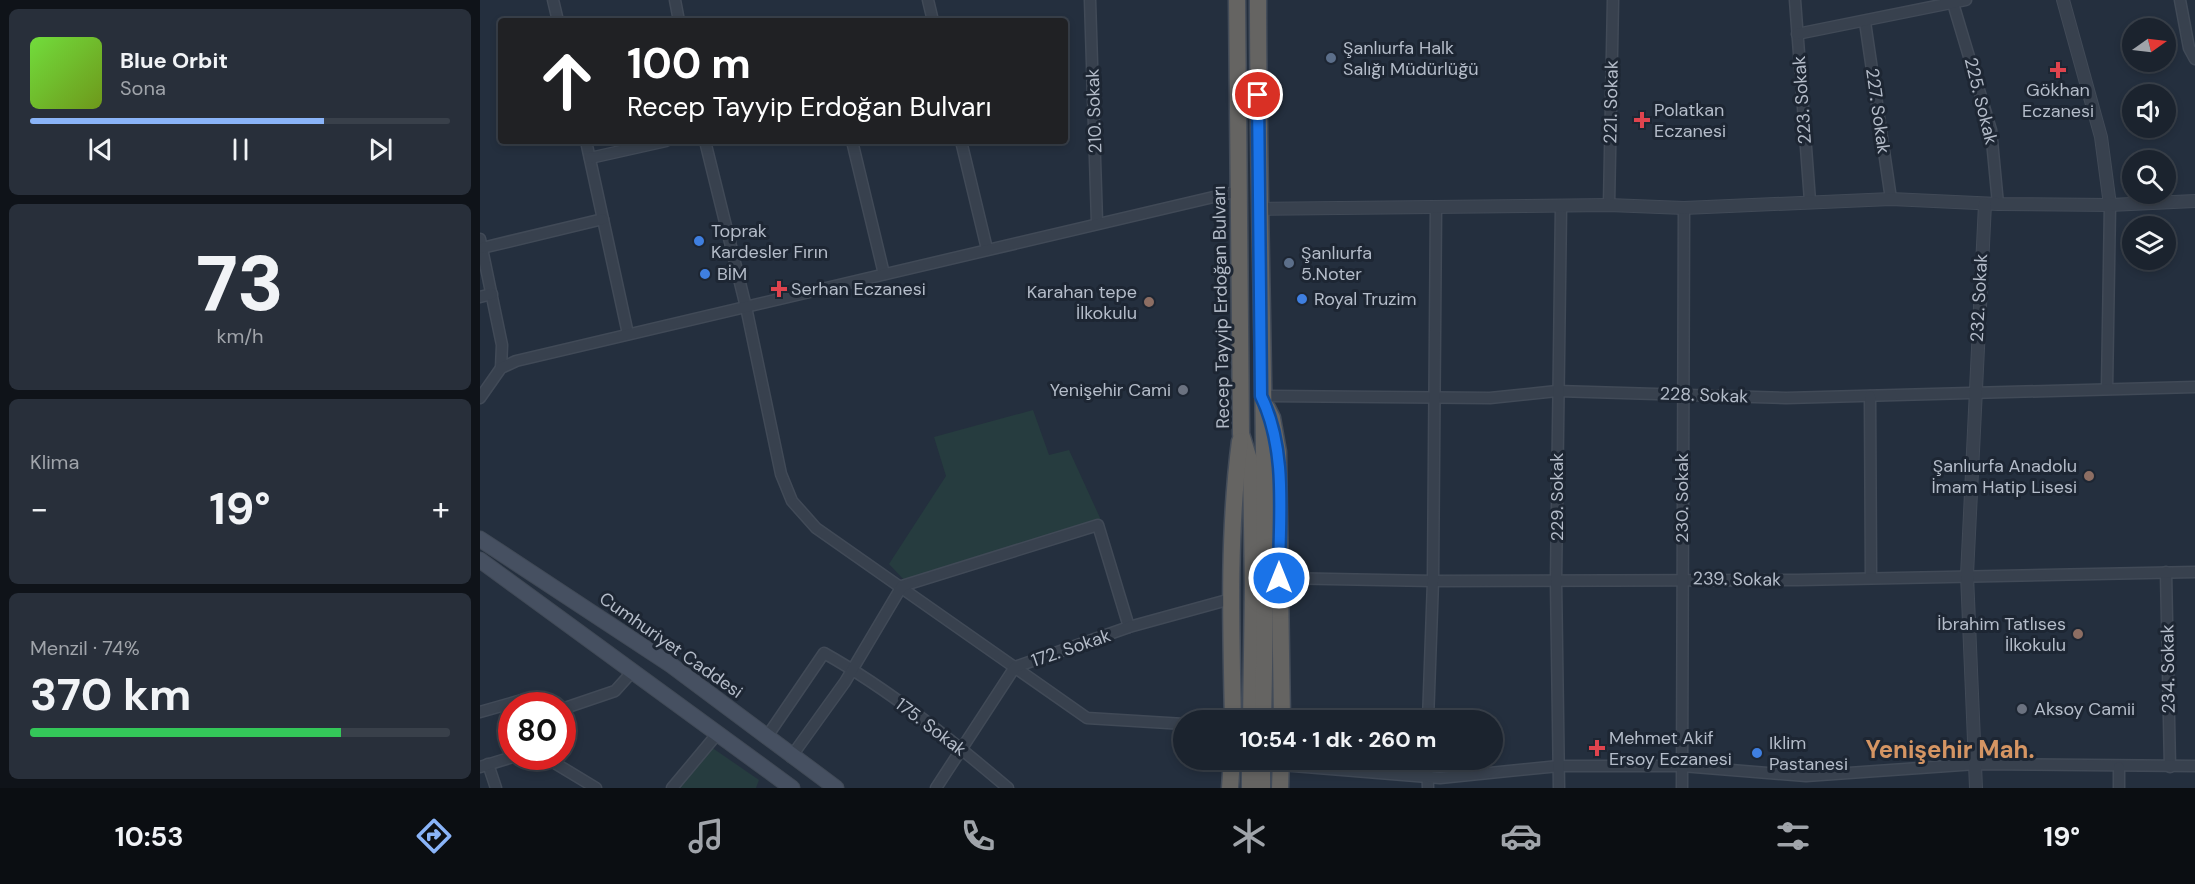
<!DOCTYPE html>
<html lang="tr">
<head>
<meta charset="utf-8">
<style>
  :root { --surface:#1b232e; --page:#282f3a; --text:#f1f3f6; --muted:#a0a4aa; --line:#39404a; --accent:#8ab4f8 }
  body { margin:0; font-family:"DM Sans",sans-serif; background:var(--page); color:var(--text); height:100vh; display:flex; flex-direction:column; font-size:22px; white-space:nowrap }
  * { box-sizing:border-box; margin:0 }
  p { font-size:20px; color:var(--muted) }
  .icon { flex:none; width:33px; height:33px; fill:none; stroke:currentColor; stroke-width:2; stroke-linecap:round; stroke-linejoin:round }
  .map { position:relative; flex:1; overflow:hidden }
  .drawer { display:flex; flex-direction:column; gap:9px; padding:9px; background:#0f1319; width:480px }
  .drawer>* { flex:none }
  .hud { position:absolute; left:18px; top:18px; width:570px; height:126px; border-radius:6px; box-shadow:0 3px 9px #0003,0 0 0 2px var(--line); background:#202124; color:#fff; overflow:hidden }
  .needle { width:39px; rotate:76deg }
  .fabs { position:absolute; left:1642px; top:18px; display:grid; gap:12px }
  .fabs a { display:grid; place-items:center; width:54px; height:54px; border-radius:50%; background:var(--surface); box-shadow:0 3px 9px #0003,0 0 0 2px var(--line); font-size:30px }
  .speed { position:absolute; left:18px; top:692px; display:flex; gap:12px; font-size:30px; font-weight:700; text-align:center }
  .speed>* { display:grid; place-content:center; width:78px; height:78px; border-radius:50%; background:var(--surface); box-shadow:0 3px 9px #0003,0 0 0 2px var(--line); line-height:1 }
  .speed .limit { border:9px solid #d22; background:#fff; color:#111 }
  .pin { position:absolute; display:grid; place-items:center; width:51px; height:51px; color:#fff; margin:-26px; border:3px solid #fff; border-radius:50%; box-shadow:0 2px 6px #0007 }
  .me { position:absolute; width:66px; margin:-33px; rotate:0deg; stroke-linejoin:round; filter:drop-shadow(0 0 4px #0008) }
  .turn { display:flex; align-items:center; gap:21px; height:126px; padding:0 30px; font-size:27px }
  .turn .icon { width:78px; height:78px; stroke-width:2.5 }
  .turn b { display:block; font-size:42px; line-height:51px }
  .big { font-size:45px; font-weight:700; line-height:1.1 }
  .drawer .tile { flex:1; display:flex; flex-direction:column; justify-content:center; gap:9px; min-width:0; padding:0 21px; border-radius:9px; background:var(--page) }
  .drawer .dial { align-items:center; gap:0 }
  .dial b { font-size:78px; line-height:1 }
  .song { display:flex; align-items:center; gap:18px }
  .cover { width:72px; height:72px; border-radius:9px; background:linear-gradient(135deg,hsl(100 70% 55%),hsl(80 70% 35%)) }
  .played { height:6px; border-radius:3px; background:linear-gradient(90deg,var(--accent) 70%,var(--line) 70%) }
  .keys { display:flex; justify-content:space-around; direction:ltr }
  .heat { display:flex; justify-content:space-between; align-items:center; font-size:33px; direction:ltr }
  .charge { height:9px; border-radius:4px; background:linear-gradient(90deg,#34c759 74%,var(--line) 0) }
  .trip { position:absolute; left:693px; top:710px; width:330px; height:60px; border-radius:30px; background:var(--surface); box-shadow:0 3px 9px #0003,0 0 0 2px var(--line); font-weight:700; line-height:60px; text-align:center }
  .menu { display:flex; height:96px; justify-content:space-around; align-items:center; background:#0b0e12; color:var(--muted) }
  .menu .icon { width:42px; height:42px }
  .menu .selected { color:var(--accent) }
  .menu b { font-size:27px; color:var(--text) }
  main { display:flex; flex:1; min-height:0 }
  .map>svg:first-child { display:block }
</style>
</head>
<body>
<main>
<section class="drawer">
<div class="tile">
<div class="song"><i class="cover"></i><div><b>Blue Orbit</b><p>Sona</p></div></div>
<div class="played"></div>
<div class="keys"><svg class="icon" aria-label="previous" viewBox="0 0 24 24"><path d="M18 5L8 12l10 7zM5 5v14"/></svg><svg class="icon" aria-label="pause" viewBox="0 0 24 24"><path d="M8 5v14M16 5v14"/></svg><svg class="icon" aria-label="next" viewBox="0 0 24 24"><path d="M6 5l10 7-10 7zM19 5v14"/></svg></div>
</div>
<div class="tile dial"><b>73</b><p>km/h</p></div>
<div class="tile"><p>Klima</p>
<div class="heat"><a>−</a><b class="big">19°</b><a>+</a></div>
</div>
<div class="tile"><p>Menzil · 74%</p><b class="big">370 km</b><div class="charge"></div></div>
</section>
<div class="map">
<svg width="1715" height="788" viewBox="0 0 1715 788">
  <rect width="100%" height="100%" fill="#242f3e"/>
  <g fill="#263c3f">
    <polygon points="553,410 569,455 589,450 621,520 426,582 409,564 466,476 454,437"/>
    <polygon points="231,747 279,780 276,788 197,788"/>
  </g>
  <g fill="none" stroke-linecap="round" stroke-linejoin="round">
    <defs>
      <g id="minor">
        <polyline points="73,0 78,21"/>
        <polyline points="195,0 199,21"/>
        <polyline points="448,0 453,21"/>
        <polyline points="610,0 617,222"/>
        <polyline points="1315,0 1330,201"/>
        <polyline points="1472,0 1511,130 1518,204"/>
        <polyline points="1700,0 1709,48 1715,59"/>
        <polyline points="1385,22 1411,199"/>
        <polyline points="1317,34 1486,0"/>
        <polyline points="106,141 148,334"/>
        <polyline points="225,141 266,307 301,474 312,501 336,528 607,718 704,724"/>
        <polyline points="372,141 404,274"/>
        <polyline points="481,141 507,249"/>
        <polyline points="110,158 186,141"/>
        <polyline points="1129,205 1133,0"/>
        <polyline points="0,239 22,345 21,368"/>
        <polyline points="2,248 123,219"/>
        <polyline points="0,297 12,294"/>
        <polyline points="1627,389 1630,205"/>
        <polyline points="781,396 1010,398 1077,391 1306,398 1715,387"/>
        <polyline points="1390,396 1391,578"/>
        <polyline points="0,398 21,368 36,361 759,191"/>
        <polyline points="1686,572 1690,767"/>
        <polyline points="799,578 953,581 1318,580 1715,572"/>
        <polyline points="82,709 135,691 153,671"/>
        <polyline points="0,712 42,700 66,705"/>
        <polyline points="948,720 953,581 956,207"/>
        <path d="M286 738 344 653C410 690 470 739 528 788"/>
        <polyline points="63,756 116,788"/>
        <polyline points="311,757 365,682 422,586 618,525 649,627"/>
        <polyline points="947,759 948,788"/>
        <polyline points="8,764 16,788"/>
        <polyline points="801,765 960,778 1079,766 1202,766 1326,776 1496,764 1715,766"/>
        <polyline points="0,767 36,756"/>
        <polyline points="1639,767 1639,788"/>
        <polyline points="192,788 238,733"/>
        <polyline points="456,788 535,667 649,627 751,599"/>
        <polyline points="1079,788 1076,580 1081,207"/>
        <polyline points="1202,788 1204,208"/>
      </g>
      <g id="tertiary">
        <polyline points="1583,0 1621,137 1630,205"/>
        <polyline points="779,209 1129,205 1204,208 1411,199 1518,204 1630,205 1715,201"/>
        <polyline points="1496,788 1487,575 1505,204"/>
      </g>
      <g id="secondary">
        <polyline points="0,539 191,665 356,788"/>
        <polyline points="0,560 312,788"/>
      </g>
      <g id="trunk">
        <polyline points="757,0 761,434 771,466 773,586 771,720"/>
        <path d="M778 0C778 240 789 480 783 720"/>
        <polyline points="787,408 792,418 798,452 802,720"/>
        <path d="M753 720C751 627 748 533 760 441"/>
        <polyline points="750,788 752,759"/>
        <polyline points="770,788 770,759"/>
        <polyline points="782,788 782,759"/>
        <polyline points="800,788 801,759"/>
      </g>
    </defs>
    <use href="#minor" stroke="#414a57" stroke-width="13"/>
    <use href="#tertiary" stroke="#414a57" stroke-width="14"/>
    <use href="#secondary" stroke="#414a57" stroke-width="17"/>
    <use href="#trunk" stroke="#434c59" stroke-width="19"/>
    <use href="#minor" stroke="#38414e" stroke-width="10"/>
    <use href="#tertiary" stroke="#38414e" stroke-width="12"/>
    <use href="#secondary" stroke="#465061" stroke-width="15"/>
    <use href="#trunk" stroke="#656462" stroke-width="16"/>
  </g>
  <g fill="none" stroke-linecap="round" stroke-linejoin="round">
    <defs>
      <path id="route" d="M778 95 781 396C808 451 799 519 799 578"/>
    </defs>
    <use href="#route" stroke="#114b97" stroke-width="15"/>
    <use href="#route" stroke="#1a73e8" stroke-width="10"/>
  </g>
  <g fill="#5c6f8a" stroke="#1d2633" stroke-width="2">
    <circle cx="851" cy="58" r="6"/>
    <circle cx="809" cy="263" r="6"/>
  </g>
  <g fill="#e0444e" stroke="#1d2633" stroke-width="2">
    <path d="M1575 61h6v6h6v6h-6v6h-6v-6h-6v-6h6z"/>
    <path d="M1159 111h6v6h6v6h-6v6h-6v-6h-6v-6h6z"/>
    <path d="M296 280h6v6h6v6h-6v6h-6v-6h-6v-6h6z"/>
    <path d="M1114 739h6v6h6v6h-6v6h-6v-6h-6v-6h6z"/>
  </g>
  <g fill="#3f7fe0" stroke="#1d2633" stroke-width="2">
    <circle cx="219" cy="241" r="6"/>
    <circle cx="225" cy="274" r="6"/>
    <circle cx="822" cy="299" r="6"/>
    <circle cx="1277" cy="753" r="6"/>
  </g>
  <g fill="#8d6e63" stroke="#1d2633" stroke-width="2">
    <circle cx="669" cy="302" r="6"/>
    <circle cx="1609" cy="476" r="6"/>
    <circle cx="1598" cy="634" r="6"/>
  </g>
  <g fill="#6b7280" stroke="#1d2633" stroke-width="2">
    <circle cx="703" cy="390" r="6"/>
    <circle cx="1542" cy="709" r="6"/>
  </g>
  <g text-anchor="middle" stroke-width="6" stroke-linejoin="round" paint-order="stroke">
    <g font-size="18" fill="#b4bcc9" stroke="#1d2633" text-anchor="start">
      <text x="863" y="54">Şanlıurfa Halk<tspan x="863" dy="21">Salığı Müdürlüğü</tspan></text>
      <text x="1578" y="96" text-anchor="middle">Gökhan<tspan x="1578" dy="21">Eczanesi</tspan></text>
      <text x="1174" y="116">Polatkan<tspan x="1174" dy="21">Eczanesi</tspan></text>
      <text x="231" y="237">Toprak<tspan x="231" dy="21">Kardesler Fırın</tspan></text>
      <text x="821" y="259">Şanlıurfa<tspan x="821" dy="21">5.Noter</tspan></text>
      <text x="237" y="280">BİM</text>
      <text x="311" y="295">Serhan Eczanesi</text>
      <text x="657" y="298" text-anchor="end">Karahan tepe<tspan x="657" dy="21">İlkokulu</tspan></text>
      <text x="834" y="305">Royal Truzim</text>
      <text x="691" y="396" text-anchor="end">Yenişehir Cami</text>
      <text x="1597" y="472" text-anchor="end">Şanlıurfa Anadolu<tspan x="1597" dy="21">İmam Hatip Lisesi</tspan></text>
      <text x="1586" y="630" text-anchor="end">İbrahim Tatlıses<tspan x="1586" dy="21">İlkokulu</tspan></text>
      <text x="1554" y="715">Aksoy Camii</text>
      <text x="1129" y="744">Mehmet Akif<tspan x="1129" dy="21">Ersoy Eczanesi</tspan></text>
      <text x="1289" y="749">Iklim<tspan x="1289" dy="21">Pastanesi</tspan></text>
    </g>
    <g font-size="18" fill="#b4bcc9" stroke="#1d2633">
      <text transform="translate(1322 100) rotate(-94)" y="6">223. Sokak</text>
      <text transform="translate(1501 101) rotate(76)" y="6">225. Sokak</text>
      <text transform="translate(1131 102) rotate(-89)" y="6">221. Sokak</text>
      <text transform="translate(614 111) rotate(-92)" y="6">210. Sokak</text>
      <text transform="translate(1398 111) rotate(82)" y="6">227. Sokak</text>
      <text transform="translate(1499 298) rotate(-87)" y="6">232. Sokak</text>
      <text transform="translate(741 307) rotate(-91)" y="6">Recep Tayyip Erdoğan Bulvarı</text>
      <text transform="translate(1224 395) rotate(2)" y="6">228. Sokak</text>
      <text transform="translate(1077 497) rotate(-90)" y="6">229. Sokak</text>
      <text transform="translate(1202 498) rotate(-90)" y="6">230. Sokak</text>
      <text transform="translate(1257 579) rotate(1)" y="6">239. Sokak</text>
      <text transform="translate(191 645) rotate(35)" y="6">Cumhuriyet Caddesi</text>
      <text transform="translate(591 648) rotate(-19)" y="6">172. Sokak</text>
      <text transform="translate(1688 669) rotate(-91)" y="6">234. Sokak</text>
      <text transform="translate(451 727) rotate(37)" y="6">175. Sokak</text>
    </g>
    <g font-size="24" font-weight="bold" fill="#d59563" stroke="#1d2633">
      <text x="1470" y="758">Yenişehir Mah.</text>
    </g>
  </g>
</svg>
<div class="fabs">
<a><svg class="needle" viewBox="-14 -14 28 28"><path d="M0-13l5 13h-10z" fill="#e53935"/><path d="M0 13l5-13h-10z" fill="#a0a4aa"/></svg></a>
<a><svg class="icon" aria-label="sound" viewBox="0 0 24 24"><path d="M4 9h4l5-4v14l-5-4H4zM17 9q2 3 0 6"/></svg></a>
<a><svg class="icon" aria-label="search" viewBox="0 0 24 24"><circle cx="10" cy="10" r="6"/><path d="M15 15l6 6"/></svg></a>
<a><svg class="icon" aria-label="layers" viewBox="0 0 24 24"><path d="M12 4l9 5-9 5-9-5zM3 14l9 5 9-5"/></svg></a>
</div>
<div class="speed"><div class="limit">80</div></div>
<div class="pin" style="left:778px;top:95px;background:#d93025"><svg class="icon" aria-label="arrive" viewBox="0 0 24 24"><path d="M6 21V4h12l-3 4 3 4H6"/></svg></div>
<svg class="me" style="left:799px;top:578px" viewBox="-20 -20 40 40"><circle r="17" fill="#1a73e8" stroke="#fff" stroke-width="3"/><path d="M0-11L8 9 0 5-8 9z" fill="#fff"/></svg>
<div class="trip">10:54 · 1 dk · 260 m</div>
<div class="hud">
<div class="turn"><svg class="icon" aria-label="ahead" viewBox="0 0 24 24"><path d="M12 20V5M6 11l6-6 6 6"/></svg><div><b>100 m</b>Recep Tayyip Erdoğan Bulvarı</div></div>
</div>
</div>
</main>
<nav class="menu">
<b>10:53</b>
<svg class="icon selected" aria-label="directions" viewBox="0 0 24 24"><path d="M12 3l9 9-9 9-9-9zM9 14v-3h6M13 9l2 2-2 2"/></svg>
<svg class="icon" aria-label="music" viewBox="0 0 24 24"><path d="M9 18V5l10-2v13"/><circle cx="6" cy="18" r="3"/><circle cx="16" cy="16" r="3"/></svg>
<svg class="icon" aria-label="phone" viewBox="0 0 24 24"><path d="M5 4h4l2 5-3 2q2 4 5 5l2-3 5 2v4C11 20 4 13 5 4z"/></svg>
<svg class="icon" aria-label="climate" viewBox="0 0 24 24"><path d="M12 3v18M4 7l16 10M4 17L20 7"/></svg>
<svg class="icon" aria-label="car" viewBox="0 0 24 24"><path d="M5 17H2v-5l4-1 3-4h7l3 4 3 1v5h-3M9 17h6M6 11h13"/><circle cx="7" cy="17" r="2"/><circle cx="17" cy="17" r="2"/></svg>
<svg class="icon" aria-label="filters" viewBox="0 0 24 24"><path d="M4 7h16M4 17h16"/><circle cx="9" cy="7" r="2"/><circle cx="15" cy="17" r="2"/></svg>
<b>19°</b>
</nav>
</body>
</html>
